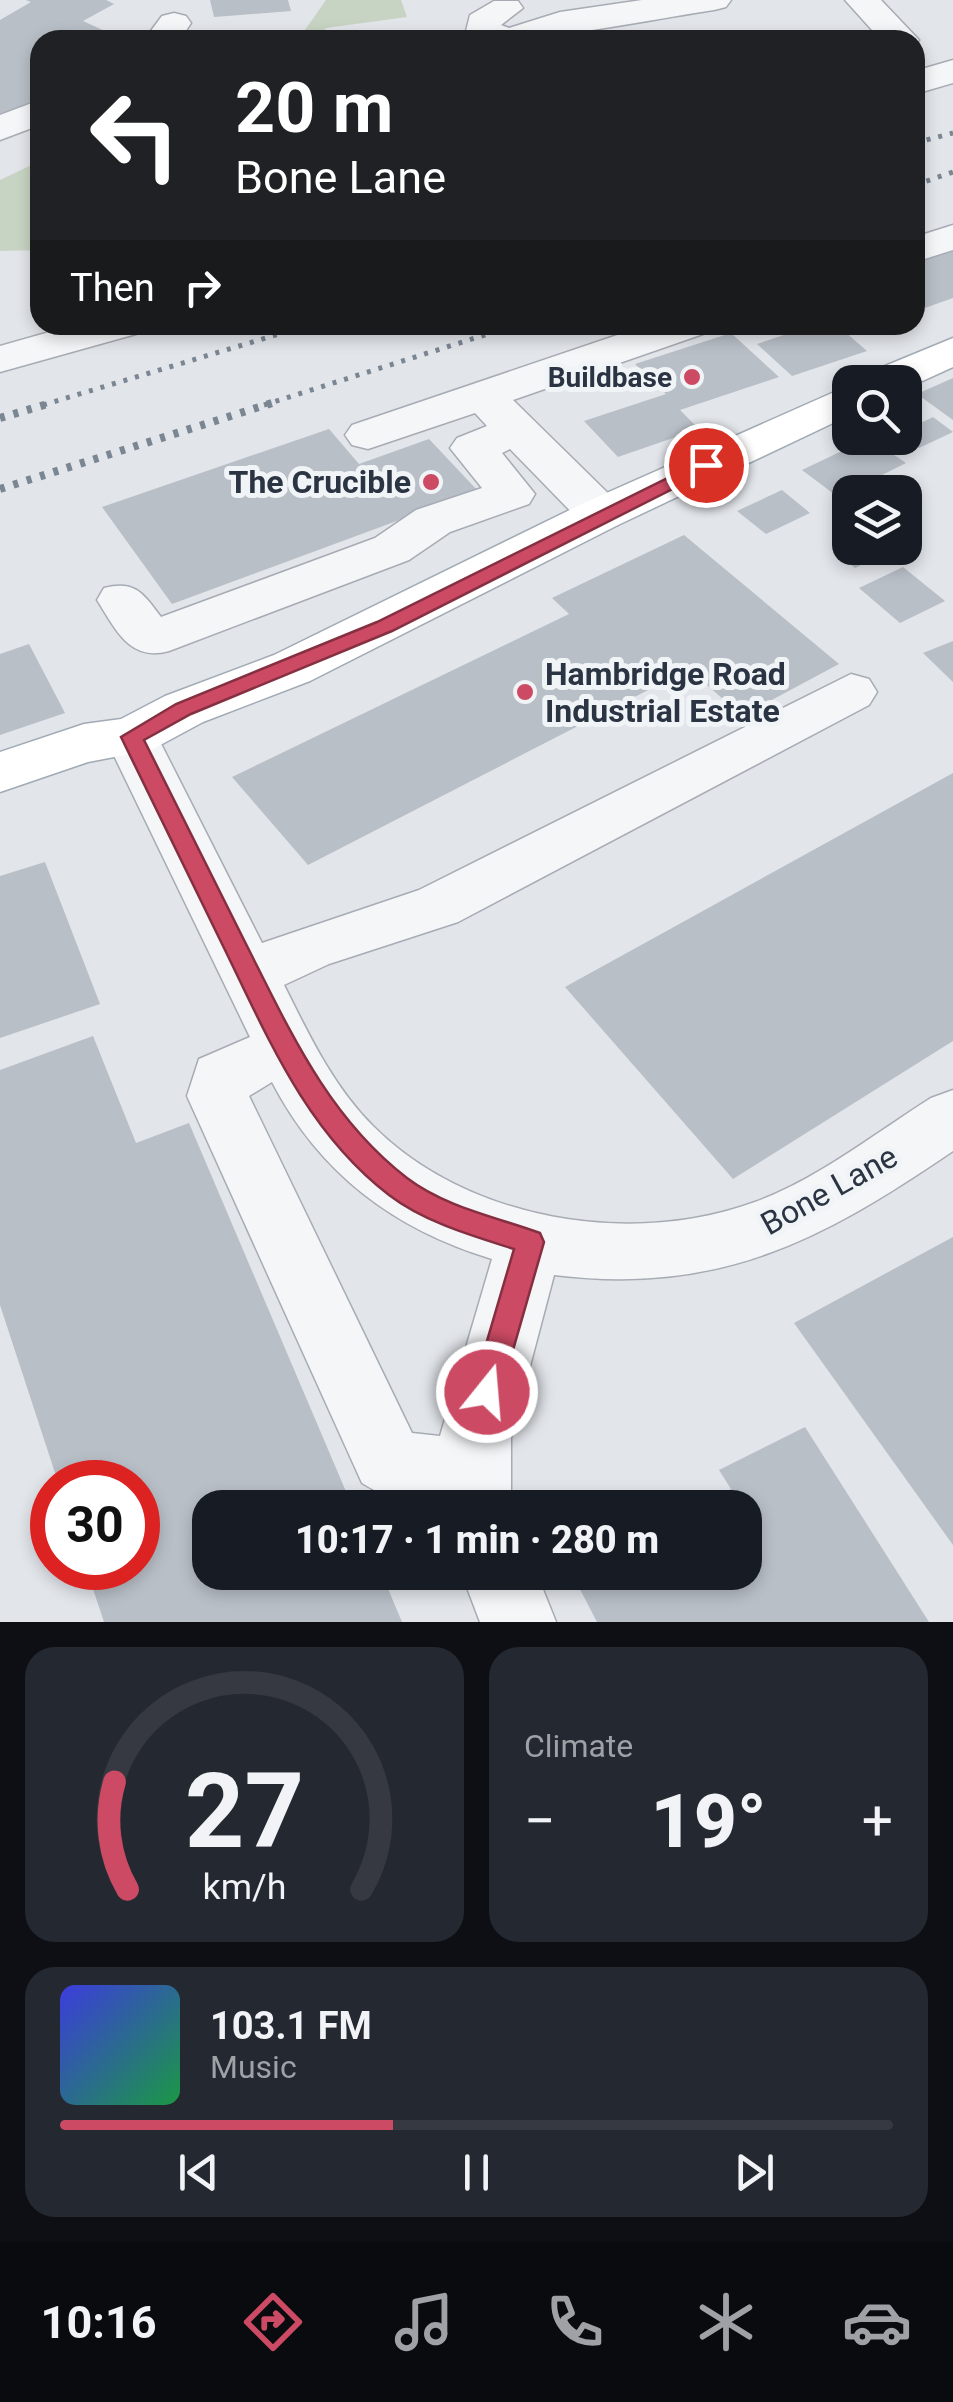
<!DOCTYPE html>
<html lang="en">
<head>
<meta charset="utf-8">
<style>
  :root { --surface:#171b24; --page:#242831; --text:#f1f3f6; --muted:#9ea1a6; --line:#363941; --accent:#cc4a64 }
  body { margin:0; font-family:Roboto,sans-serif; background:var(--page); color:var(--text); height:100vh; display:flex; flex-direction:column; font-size:38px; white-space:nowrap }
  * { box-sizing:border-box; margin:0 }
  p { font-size:32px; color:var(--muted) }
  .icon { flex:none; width:55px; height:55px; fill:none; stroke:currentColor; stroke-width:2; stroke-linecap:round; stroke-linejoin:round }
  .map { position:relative; height:1622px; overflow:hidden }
  .sheet { display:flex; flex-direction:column; gap:25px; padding:25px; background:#0d0f14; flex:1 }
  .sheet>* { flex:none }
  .hud { position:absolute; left:30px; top:30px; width:895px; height:305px; border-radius:30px; box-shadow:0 5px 15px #0003; background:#202124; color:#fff; overflow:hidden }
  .buttons { position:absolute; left:832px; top:365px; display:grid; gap:20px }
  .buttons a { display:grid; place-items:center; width:90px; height:90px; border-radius:20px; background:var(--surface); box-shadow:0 5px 15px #0003; font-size:50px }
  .speed { position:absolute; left:30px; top:1460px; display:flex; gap:20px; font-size:50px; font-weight:700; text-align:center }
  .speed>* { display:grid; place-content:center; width:130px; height:130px; border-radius:50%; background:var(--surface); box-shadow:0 5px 15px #0003; line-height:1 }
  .speed .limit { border:15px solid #d22; background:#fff; color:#111 }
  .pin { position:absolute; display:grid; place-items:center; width:85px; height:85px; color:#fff; margin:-42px; border:5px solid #fff; border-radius:50%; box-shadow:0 2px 10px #0007 }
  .me { position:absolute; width:110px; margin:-55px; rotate:17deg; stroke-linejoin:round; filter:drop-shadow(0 0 8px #0008) }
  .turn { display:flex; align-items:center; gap:35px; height:210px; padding:0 40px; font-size:45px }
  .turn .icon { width:130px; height:130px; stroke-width:2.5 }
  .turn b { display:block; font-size:70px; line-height:85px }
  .then { display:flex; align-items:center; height:95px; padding:0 40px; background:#0003; gap:20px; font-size:38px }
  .big { font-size:75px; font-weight:800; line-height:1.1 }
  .sheet .widget { flex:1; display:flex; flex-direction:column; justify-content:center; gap:15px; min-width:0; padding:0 35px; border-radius:30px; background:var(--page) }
  .sheet .dial { align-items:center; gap:0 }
  .dial svg { height:260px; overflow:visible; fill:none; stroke:var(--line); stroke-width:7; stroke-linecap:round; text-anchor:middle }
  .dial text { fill:var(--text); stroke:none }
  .song { display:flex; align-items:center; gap:30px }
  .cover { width:120px; height:120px; border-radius:15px; background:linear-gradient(135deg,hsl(240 70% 55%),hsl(140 70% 35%)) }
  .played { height:10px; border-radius:5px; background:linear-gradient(90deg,var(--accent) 40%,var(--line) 40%) }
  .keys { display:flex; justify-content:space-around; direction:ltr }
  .heat { display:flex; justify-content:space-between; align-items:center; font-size:55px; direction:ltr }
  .sheet .tiles { flex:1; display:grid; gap:25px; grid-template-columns:1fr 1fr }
  .widget:last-child { grid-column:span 2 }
  .trip { position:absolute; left:192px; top:1490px; width:570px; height:100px; border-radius:30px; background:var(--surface); box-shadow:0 5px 15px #0003; font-weight:800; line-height:100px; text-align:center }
  .dock { display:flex; height:160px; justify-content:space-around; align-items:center; background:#090b0e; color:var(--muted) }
  .dock .icon { width:70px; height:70px }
  .dock .active { color:var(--accent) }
  .dock b { font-size:45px; color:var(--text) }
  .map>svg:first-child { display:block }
</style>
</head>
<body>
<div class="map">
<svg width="953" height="1622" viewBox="0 0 953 1622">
  <rect width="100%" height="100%" fill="#e2e5ea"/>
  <g fill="#c8d4c3">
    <polygon points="326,0 401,0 407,17 326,28 317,40 298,40"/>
    <polygon points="40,161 40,250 0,251 0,180"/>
  </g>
  <g fill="#b9bfc7">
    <polygon points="26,0 106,0 114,4 83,21 107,32 100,35 111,40 40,40 40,98 0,116 0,20 31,2"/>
    <polygon points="210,0 288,0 291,11 214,17"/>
    <polygon points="404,31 409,40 353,40 353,38"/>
    <polygon points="953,247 953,298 922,309 915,304 915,260"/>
    <polygon points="814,325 837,325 867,351 792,376 757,344"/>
    <polygon points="731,333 779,377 680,410 699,429 618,457 584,421 666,394 635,364"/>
    <polygon points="953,378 953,420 917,394"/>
    <polygon points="905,409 923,422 933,417 953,432 919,448 905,438"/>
    <polygon points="329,429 359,464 429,439 478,491 172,604 102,507"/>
    <polygon points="869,438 906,463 838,497 802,470"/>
    <polygon points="782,490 810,513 766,534 737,511"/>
    <polygon points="684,535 839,664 742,716 689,669 308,865 232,777 569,614 552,598"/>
    <polygon points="855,548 871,560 855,568 838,554"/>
    <polygon points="903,567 945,601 900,623 859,588"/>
    <polygon points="953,641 953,682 923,653"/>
    <polygon points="29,644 65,713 0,735 0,654"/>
    <polygon points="953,773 953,1041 733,1179 565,987"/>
    <polygon points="45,862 100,1004 0,1038 0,876"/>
    <polygon points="93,1036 136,1143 189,1123 353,1508 210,1508 210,1572 381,1572 402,1622 104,1622 86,1568 138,1568 138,1482 58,1482 0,1305 0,1070"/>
    <polygon points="953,1237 953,1545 794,1323"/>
    <polygon points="805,1427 929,1622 597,1622 571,1572 745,1572 745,1508 695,1508 731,1489 719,1470"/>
  </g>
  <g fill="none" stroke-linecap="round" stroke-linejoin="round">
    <defs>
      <g id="minor">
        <path d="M642 0H731L726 7 714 10C635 22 556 40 476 40L466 31 470 15 494 1H518L523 8 501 25 509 28 560 12Z"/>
        <polygon points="845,0 881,0 919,40 915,45 915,40 881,40"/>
        <polygon points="174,13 186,16 191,23 180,40 144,40 162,16"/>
        <polygon points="953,60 953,83 915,94 915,71"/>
        <polygon points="40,100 40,125 0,140 0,115"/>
        <polygon points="953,225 953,250 915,262 915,237"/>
        <polygon points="74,325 142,325 136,334 0,372 0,346"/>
        <path d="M647 325H709L703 334 513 400 618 503 625 514 618 525 601 529 584 525 510 449 502 453 535 494 529 504 450 532 409 560 169 651C130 662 116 630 97 600L104 588C135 580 143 593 161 617L375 538 416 510 482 488 450 448 457 438 487 426 475 413 368 449 352 445 345 435 352 425Z"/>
        <path d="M851 674 869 679 877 692 869 705 458 922 329 964 284 985C309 1035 333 1086 373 1126 467 1220 630 1248 755 1202 818 1179 874 1134 931 1098L953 1090V1151C821 1241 719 1295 554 1275L511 1438V1508C455 1508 411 1514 362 1483L187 1096 199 1059 250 1037 105 737 113 724 132 718 151 724 262 943 419 890ZM272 1082C320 1174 394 1229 492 1259L440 1436 412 1433 249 1096Z"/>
        <polygon points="461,1572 536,1572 556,1622 480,1622"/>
      </g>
      <g id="major">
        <polygon points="953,338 953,367 905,389 905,382 862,382 868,373"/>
        <polygon points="850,385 850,415 618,525 310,681 203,722 151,750 88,762 0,792 0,752 84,724 121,719 165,696 274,655 584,503"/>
      </g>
    </defs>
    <use href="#minor" stroke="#a7acb4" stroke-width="3"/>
    <use href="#major" stroke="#a1aab5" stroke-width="3"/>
    <use href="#minor" fill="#f5f6f8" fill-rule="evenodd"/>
    <use href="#major" fill="#fff" fill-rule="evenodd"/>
    <g stroke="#7b8693" stroke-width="5" stroke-dasharray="4 8" stroke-linecap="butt">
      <polyline points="915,143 953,133"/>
      <polyline points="915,185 953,172"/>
      <polyline points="43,405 309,325"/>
      <polyline points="264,405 516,325"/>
    </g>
    <g stroke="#7b8693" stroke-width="8" stroke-dasharray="5 9" stroke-linecap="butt">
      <polyline points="0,418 51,403"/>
      <polyline points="0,489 272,403"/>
    </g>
  </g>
  <path fill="#cc4a64" stroke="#853041" stroke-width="2.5" d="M706 459 715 465 712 469 392 631 191 714 144 740C178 808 212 876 246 944 290 1031 328 1117 407 1178 445 1207 496 1217 540 1233L544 1242 501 1392 497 1402 487 1406 477 1402 472 1392 514 1249C473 1236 424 1222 389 1195 307 1132 269 1040 225 950 190 879 155 808 121 737L176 704 377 622Z"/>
  <g fill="#cc4a64" stroke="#f1f4f7" stroke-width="4">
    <circle cx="692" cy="377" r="10"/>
    <circle cx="431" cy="482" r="10"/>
    <circle cx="525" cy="692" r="10"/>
  </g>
  <g text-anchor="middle" stroke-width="10" stroke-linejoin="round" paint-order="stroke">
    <g font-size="28" font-weight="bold" fill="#2a3442" stroke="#f1f4f7" text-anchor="end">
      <text x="672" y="387">Buildbase</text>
    </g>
    <g font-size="32" font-weight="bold" fill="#2a3442" stroke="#f1f4f7" text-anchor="end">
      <text x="411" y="493">The Crucible</text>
      <text x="545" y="685" text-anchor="start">Hambridge Road<tspan x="545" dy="37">Industrial Estate</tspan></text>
    </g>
    <g font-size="32" fill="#2a3442" stroke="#f1f4f7">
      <text transform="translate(829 1190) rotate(-29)" y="11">Bone Lane</text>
    </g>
  </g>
</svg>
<div class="buttons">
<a><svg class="icon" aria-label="search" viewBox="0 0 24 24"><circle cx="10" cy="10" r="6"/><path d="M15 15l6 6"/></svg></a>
<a><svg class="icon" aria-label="layers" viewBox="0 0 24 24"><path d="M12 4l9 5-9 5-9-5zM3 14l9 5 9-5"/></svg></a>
</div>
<div class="speed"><div class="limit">30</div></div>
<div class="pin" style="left:706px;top:465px;background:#d93025"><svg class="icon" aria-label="arrive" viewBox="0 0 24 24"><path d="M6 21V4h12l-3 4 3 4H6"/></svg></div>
<svg class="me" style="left:487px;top:1392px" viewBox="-20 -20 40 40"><circle r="17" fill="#cc4a64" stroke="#fff" stroke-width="3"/><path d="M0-11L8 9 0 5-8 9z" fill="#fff"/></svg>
<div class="trip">10:17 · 1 min · 280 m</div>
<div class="hud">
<div class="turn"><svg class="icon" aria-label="left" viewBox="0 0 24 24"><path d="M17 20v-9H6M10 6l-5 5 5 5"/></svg><div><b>20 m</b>Bone Lane</div></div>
<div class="then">Then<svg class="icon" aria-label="right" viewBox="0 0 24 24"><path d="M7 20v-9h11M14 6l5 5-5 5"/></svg></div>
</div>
</div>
<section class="sheet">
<div class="tiles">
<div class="widget dial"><svg viewBox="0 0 100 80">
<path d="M14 69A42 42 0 1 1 86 69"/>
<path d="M14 69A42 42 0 0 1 10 36" stroke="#cc4a64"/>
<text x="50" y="56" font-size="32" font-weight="700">27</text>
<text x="50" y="72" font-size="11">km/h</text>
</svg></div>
<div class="widget"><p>Climate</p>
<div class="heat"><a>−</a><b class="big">19°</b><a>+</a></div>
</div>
<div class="widget">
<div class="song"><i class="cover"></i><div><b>103.1 FM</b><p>Music</p></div></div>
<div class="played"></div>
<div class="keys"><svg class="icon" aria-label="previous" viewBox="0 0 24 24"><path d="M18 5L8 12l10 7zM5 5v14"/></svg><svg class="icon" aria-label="pause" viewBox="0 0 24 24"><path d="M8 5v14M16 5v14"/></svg><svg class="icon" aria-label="next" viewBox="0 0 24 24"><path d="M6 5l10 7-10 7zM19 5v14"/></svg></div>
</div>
</div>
</section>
<nav class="dock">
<b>10:16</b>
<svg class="icon active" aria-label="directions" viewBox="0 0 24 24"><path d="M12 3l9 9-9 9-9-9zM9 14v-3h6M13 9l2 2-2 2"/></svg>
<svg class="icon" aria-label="music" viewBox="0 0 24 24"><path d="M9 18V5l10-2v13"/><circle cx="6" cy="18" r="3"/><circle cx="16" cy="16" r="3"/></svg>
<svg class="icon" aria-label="phone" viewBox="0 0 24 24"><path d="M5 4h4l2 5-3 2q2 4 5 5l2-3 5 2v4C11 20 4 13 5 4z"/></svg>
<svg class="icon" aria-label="climate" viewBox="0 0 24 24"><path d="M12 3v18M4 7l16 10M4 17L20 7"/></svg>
<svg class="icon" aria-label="car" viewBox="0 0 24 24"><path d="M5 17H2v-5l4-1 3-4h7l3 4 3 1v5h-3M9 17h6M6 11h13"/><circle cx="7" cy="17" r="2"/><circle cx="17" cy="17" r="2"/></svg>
</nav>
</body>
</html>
